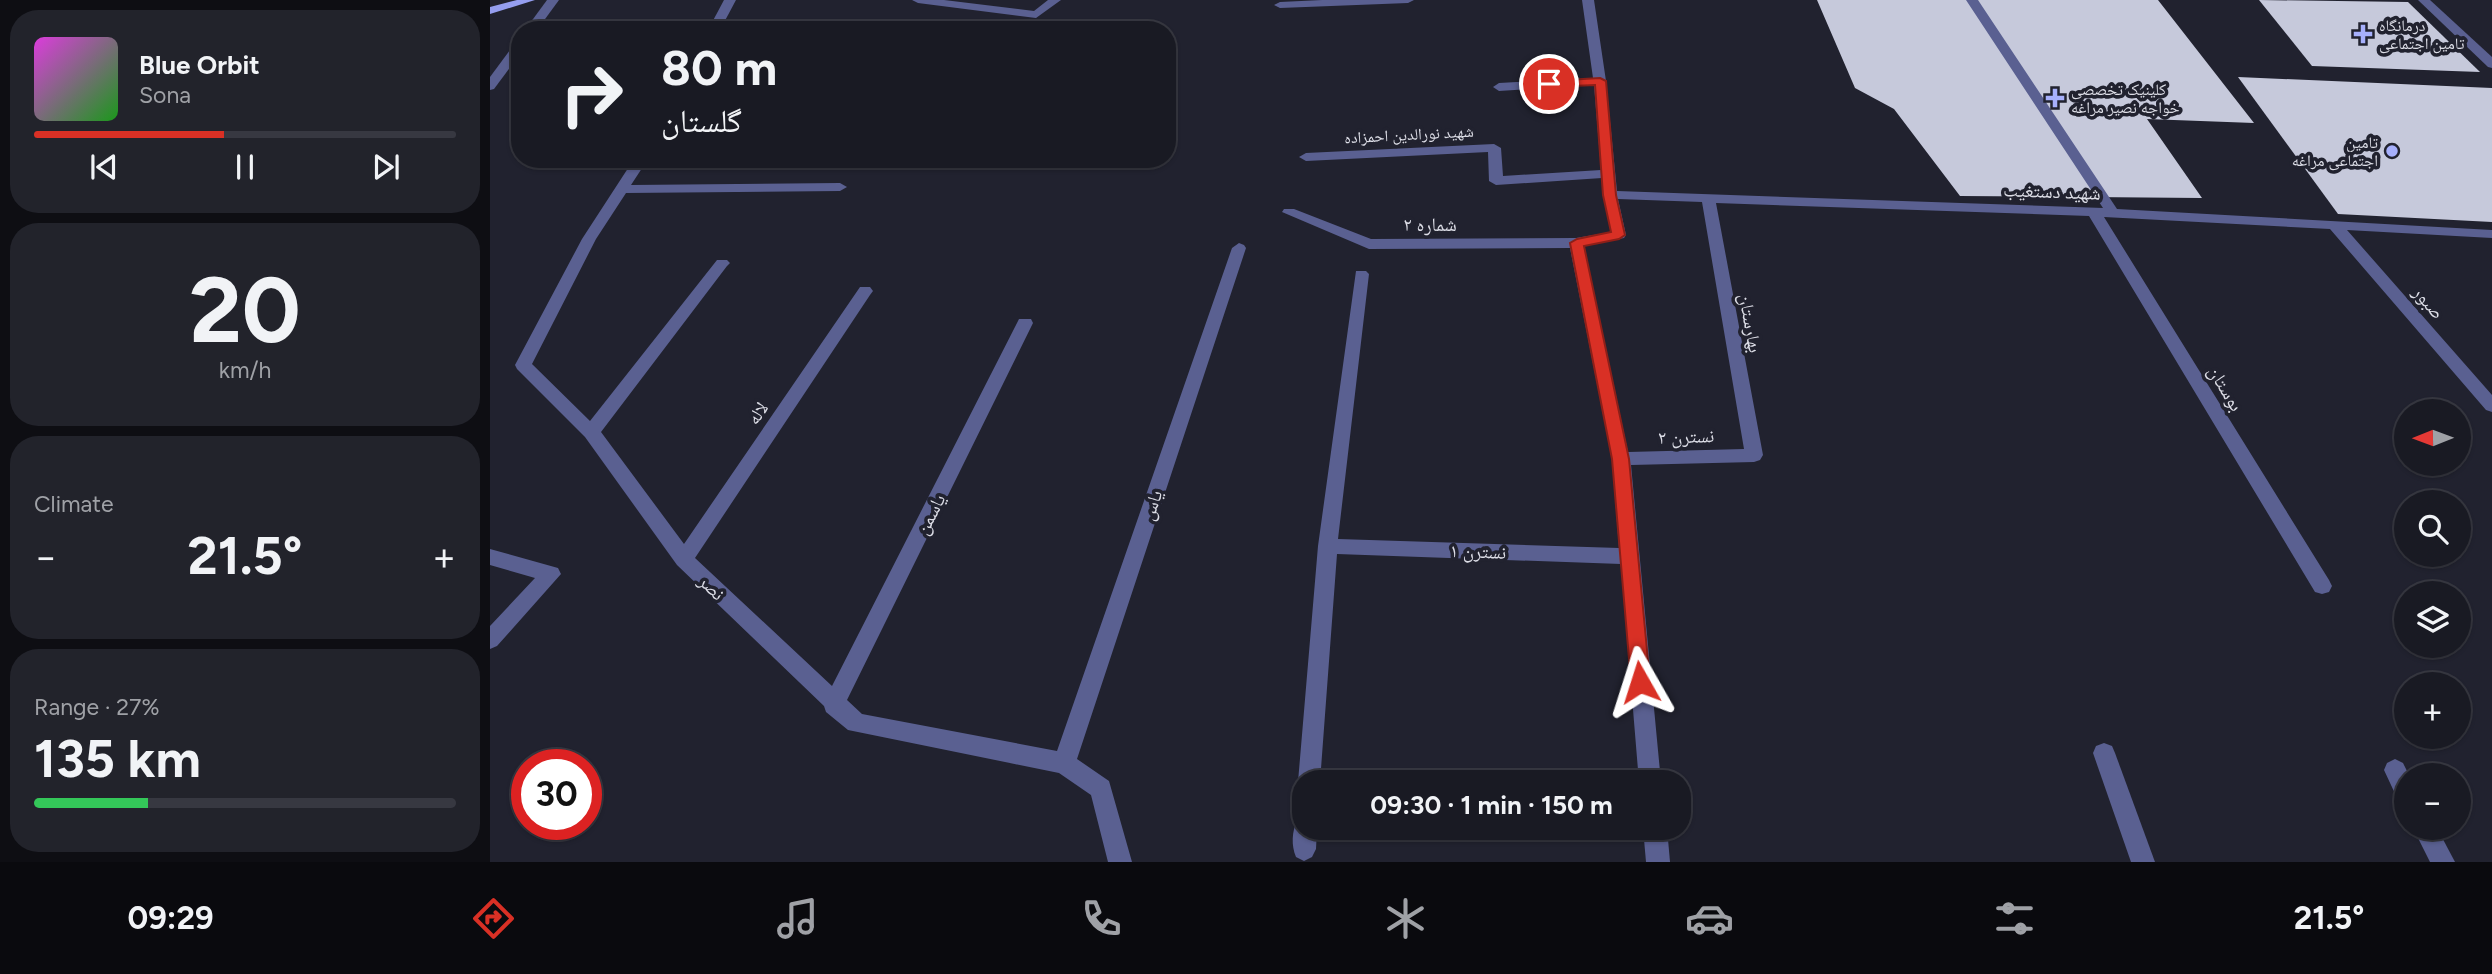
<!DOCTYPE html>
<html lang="en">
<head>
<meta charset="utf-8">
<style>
  :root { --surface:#191a23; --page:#22232b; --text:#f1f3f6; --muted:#9fa1a6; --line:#373841; --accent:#d93025 }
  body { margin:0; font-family:Figtree,"Noto Naskh Arabic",sans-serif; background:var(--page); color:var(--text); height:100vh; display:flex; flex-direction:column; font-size:26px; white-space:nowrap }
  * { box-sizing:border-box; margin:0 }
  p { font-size:23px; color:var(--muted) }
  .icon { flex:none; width:38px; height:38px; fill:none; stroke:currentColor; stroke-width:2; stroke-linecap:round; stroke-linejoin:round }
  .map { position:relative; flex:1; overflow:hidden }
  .sheet { display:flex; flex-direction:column; gap:10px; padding:10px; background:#0e0e13; width:490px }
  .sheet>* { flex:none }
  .banner { position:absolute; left:21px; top:21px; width:665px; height:147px; border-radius:28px; box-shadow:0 2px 5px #0004,0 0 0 2px var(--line); background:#191a23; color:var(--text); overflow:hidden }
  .needle { width:46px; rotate:269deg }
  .controls { position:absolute; left:1904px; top:399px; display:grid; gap:14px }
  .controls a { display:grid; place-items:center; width:77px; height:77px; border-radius:50%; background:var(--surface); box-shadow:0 2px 5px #0004,0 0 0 2px var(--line); font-size:35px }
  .speed { position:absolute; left:21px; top:749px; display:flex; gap:14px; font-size:35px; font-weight:700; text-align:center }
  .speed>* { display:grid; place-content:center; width:91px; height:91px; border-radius:50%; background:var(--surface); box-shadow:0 2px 5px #0004,0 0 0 2px var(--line); line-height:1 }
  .speed .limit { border:10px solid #d22; background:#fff; color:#111 }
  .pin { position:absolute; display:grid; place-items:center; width:60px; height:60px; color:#fff; margin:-30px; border:4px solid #fff; border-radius:50%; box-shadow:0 2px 7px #0007 }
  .me { position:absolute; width:77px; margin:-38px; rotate:354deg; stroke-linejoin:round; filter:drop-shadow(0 0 5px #0008) }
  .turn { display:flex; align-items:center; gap:24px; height:147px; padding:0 35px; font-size:32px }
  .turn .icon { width:91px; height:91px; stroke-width:2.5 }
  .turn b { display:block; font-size:49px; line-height:60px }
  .big { font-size:52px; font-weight:700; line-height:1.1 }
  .sheet .tile { flex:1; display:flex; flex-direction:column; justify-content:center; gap:10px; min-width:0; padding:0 24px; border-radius:28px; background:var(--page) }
  .sheet .dial { align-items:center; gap:0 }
  .dial b { font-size:91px; line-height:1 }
  .song { display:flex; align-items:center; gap:21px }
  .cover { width:84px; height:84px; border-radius:10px; background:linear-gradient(135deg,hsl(300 70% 55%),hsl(120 70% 35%)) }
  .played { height:7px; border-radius:4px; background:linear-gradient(90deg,var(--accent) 45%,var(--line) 45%) }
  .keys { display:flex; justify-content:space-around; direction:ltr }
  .heat { display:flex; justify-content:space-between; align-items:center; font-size:38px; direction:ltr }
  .charge { height:10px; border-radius:5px; background:linear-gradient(90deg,#34c759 27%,var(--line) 0) }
  .trip { position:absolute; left:802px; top:770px; width:399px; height:70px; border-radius:28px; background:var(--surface); box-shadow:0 2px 5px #0004,0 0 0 2px var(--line); font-weight:700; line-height:70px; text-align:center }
  .dock { display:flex; height:112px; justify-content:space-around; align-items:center; background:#0a0a0e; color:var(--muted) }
  .dock .icon { width:49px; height:49px }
  .dock .current { color:var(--accent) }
  .dock b { font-size:32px; color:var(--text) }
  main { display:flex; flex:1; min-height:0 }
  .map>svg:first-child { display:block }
</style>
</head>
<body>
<main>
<section class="sheet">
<div class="tile">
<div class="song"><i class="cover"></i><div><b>Blue Orbit</b><p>Sona</p></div></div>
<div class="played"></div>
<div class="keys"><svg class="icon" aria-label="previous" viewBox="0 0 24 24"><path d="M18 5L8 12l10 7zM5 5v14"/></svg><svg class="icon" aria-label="pause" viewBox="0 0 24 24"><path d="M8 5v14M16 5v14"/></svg><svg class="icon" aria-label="next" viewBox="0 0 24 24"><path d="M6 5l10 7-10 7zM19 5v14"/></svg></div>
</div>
<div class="tile dial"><b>20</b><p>km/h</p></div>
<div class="tile"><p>Climate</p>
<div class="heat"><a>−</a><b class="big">21.5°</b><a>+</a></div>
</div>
<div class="tile"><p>Range · 27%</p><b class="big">135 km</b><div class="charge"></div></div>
</section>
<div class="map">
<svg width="2002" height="862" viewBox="0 0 2002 862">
  <rect width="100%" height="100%" fill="#21222f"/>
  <g fill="#c6c9db">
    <polygon points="1327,0 1668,0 1764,123 1657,119 1712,198 1470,196 1404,109 1365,88"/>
    <polygon points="1769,0 1918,2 1990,72 1822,66"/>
    <polygon points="1748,77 2002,88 2002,222 1848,214"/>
  </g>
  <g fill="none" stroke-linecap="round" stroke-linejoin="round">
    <g fill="#5a6091" fill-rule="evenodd">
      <polygon points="57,0 69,0 47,30 35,30"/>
      <polygon points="234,0 246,0 230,30 218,30"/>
      <polygon points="422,0 454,0 544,11 558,0 571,0 546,18 428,3"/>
      <polygon points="832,0 924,0 918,3 790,8 784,5 790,2"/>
      <path d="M1092 0H1104L1116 81 1127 191 1613 208 1476 0H1488L1627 209 2002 230V238L1857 230 2002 395V412L1996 410 1840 229 1614 217 1839 580 1842 586 1839 592 1832 594 1825 592 1599 216 1226 203 1273 455 1270 460 1264 462 1141 465 1171 782H1149L1131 564 847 554 830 782H814V791L811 790 808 782 828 546 866 271H876L879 274 848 539 1129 548 1122 459 1080 248 879 249 792 212 794 209H804L881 239 1086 238 1121 232 1112 178 1006 185 999 181 998 152 816 161 809 157 816 153 1004 144 1011 148 1013 176 1111 170 1104 85 1009 91 1003 87 1009 83 1103 78ZM1128 199 1212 202 1254 449 1138 452 1094 246 1134 238 1136 235Z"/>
      <polygon points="1928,0 1940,0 2002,57 2002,68 1998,67"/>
      <polygon points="26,42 30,42 30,54 4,89 0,90 0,77"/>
      <polygon points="144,159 158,159 141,185 350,183 357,187 350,191 136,193 106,239 42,364 100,421 227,260 237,260 240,263 237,266 111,432 194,544 370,287 380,287 383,291 380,295 205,558 342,686 527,323 529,319 541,319 543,323 357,700 372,714 567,751 742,248 749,243 754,245 756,248 587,759 619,781 642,862 618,862 601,795 569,773 358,730 336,712 334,706 187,565 95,437 27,369 25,365 92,239"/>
      <polygon points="0,549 68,568 71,574 7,646 0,649 0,626 45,578 0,565"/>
      <polygon points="1614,743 1622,746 1625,753 1665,862 1641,862 1603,753 1606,746"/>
      <polygon points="1905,759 1913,763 1919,775 1916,775 1916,803 1908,800 1894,770 1897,763"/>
      <path d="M814 817V828H827L826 849 822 857 814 861 806 857C801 845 802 832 807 820Z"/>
      <polygon points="1153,828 1177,828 1180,862 1156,862"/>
      <polygon points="1923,828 1947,828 1965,862 1940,862"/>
    </g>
    <polygon fill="#959ef0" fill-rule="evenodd" points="27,0 45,0 0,14 0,7"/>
  </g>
  <polygon fill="#d93025" stroke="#8d1f18" stroke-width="2" points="1110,78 1116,81 1126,195 1135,235 1129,239 1094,246 1139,459 1160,682 1157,688 1150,690 1143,688 1141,682 1122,459 1080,243 1087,239 1121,232 1113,195 1105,85 1059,87 1054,84 1059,81"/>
  <g fill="#a7b0fc" stroke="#21222f" stroke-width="2.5">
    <path d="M1869.5 23.5h7v7h7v7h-7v7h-7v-7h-7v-7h7z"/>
    <path d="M1561.5 87.5h7v7h7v7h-7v7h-7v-7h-7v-7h7z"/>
    <circle cx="1902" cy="151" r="7"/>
  </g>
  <g text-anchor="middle" stroke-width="7" stroke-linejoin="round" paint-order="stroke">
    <g font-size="16" fill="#dcdde6" stroke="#21222f" text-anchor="start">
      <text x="1889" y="31">درمانگاه<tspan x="1889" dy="18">تامین اجتماعی</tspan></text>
      <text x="1581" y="95">کلینیک تخصصی<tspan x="1581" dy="18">خواجه نصیر مراغه</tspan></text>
      <text x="1888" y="148" text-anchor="end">تامین<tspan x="1888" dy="18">اجتماعی مراغه</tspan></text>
    </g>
    <g font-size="16" fill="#dcdde6" stroke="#21222f">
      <text transform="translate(919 134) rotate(-3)" y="6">شهید نورالدین احمزاده</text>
    </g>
    <g font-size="19" fill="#dcdde6" stroke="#21222f">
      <text transform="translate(1562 191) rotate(2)" y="7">شهید دستغیب</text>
      <text x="940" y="231">شماره ۲</text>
      <text transform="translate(1939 302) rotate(49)" y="7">صبور</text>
      <text transform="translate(1261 323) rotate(80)" y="7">بهارستان</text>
      <text transform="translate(1736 388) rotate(59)" y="7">بوستان</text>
      <text transform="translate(267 413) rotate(-56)" y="7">لاله</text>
      <text transform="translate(1196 436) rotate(-2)" y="7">نسترن ۲</text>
      <text transform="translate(661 505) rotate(-71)" y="7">یاس</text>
      <text transform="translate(440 514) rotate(-63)" y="7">یاسمن</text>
      <text transform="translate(988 551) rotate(2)" y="7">نسترن ۱</text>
      <text transform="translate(222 587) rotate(44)" y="7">نصر</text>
    </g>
  </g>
</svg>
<div class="controls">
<a><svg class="needle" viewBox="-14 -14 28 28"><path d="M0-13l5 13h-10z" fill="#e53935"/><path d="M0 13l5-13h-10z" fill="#9fa1a6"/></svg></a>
<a><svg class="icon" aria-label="search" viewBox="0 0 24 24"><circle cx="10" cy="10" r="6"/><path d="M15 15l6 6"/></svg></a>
<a><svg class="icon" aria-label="layers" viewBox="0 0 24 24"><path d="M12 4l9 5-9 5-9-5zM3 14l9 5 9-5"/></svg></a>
<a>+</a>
<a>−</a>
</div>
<div class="speed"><div class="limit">30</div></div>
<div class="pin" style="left:1059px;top:84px;background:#d93025"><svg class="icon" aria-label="arrive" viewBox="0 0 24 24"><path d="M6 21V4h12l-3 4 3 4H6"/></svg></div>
<svg class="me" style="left:1150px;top:682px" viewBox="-20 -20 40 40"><path d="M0-17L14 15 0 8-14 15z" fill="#d93025" stroke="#fff" stroke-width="4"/></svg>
<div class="trip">09:30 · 1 min · 150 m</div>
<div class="banner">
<div class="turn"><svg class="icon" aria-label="right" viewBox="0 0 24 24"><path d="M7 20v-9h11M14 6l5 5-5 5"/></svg><div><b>80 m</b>گلستان</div></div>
</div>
</div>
</main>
<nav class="dock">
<b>09:29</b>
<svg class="icon current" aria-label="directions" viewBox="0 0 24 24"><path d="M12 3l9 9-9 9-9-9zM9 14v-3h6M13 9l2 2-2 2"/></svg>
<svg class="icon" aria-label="music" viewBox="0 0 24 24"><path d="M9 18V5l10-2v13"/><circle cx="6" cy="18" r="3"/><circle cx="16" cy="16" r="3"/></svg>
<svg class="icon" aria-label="phone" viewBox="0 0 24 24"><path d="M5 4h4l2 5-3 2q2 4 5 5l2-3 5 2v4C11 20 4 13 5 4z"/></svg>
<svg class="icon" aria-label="climate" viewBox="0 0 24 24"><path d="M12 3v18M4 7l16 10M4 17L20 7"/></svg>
<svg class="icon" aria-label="car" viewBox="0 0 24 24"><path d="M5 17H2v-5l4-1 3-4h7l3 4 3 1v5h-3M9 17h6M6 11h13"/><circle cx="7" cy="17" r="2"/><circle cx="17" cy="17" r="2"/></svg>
<svg class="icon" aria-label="filters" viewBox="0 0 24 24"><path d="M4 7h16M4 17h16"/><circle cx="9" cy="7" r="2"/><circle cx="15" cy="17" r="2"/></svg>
<b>21.5°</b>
</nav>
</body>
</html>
